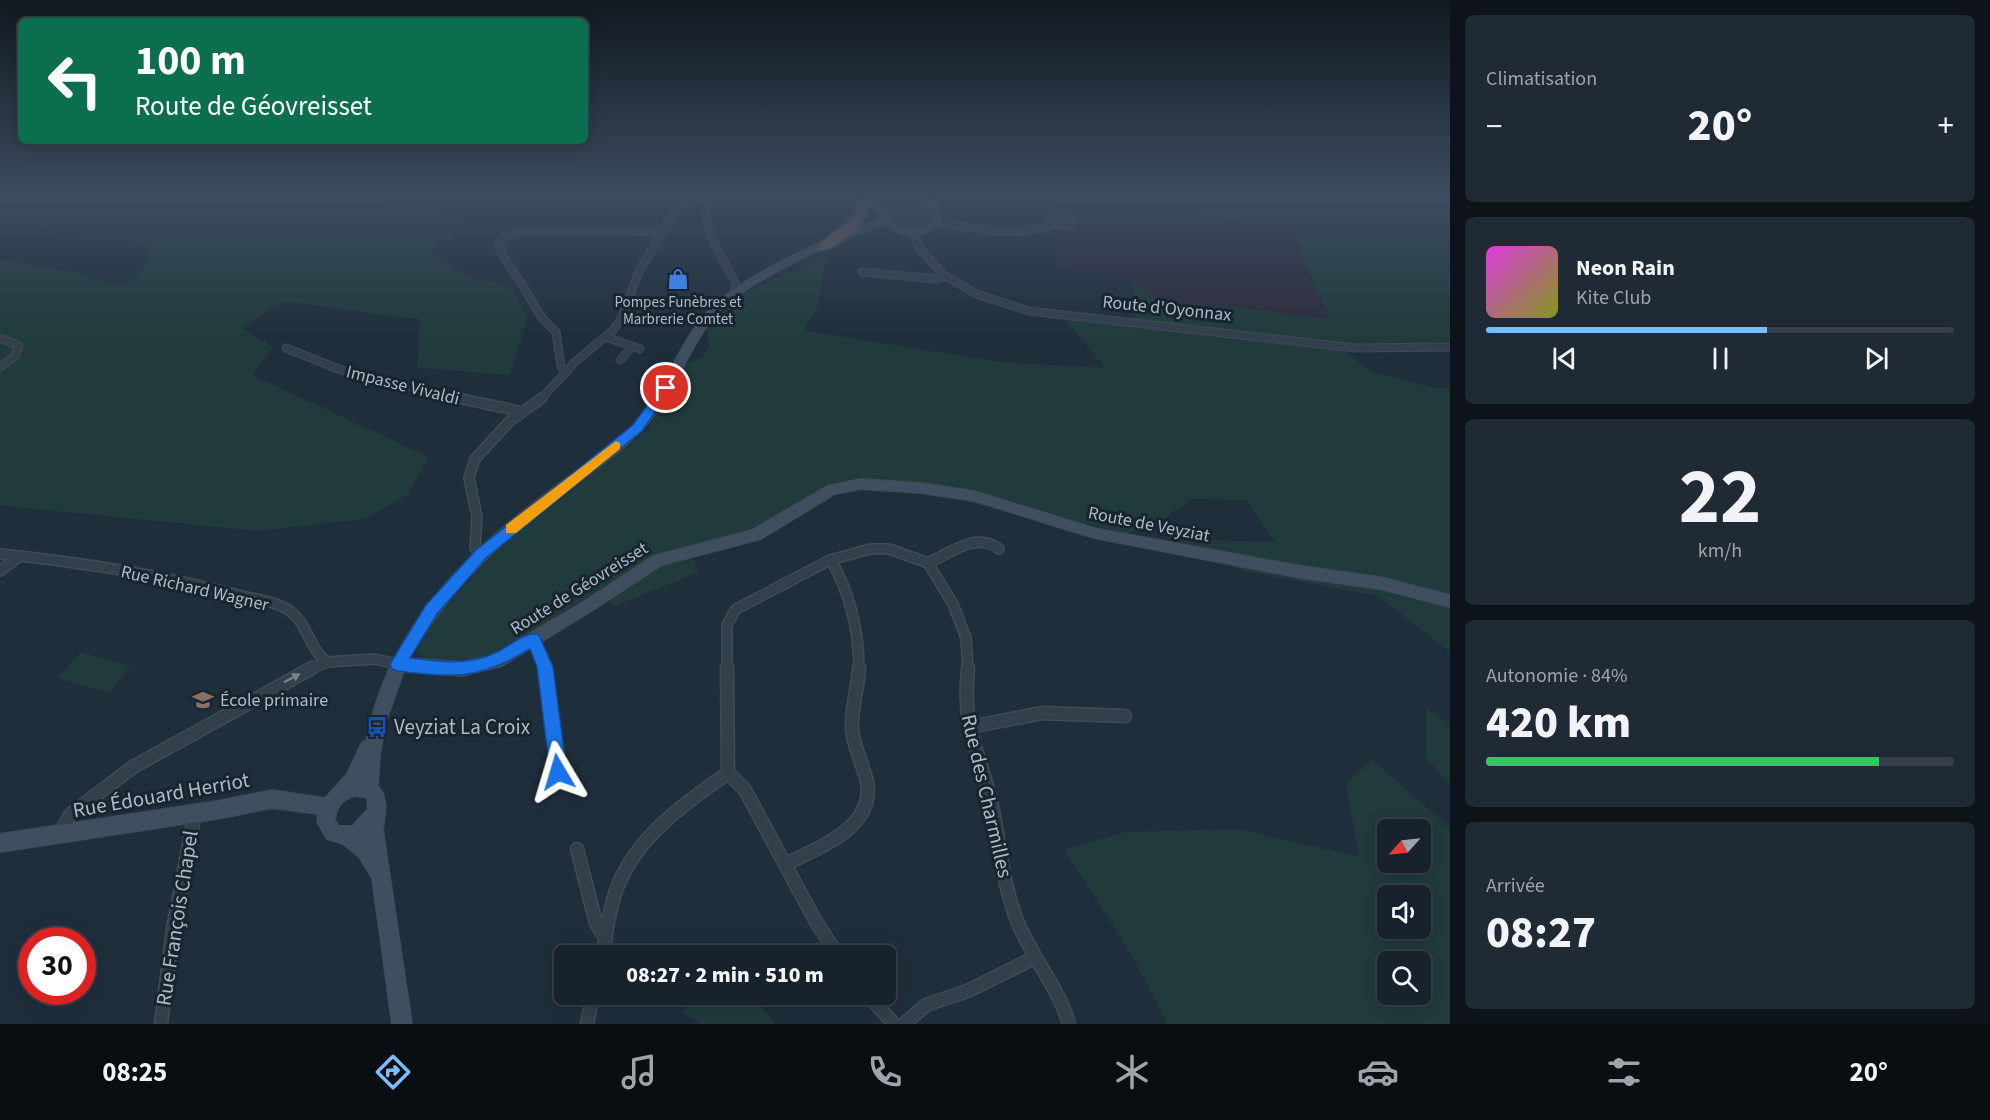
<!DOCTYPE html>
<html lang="fr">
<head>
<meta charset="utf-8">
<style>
  :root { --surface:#17222c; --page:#202a34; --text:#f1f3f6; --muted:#9ea4a9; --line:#363f48; --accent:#7bbbff }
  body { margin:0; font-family:"Source Sans 3",sans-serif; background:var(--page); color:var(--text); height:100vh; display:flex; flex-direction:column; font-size:22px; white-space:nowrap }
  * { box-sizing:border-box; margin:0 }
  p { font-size:20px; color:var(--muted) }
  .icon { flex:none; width:33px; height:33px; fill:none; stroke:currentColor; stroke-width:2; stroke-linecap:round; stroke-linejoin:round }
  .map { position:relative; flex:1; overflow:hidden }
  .sheet { display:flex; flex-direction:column; gap:15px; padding:15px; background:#0d1318; width:540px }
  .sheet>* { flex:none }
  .guide { position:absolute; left:18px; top:18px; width:570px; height:126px; border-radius:9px; box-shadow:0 3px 15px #0003,0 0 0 2px var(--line); background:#0b6e4f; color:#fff; overflow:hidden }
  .needle { width:39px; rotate:243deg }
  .controls { position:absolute; left:1377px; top:819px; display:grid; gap:12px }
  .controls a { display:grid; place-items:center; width:54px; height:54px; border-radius:9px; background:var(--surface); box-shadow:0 3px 15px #0003,0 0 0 2px var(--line); font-size:30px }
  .speed { position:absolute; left:18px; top:927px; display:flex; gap:12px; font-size:30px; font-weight:700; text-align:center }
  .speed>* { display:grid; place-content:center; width:78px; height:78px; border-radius:50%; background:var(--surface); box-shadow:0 3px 15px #0003,0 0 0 2px var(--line); line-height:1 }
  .speed .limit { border:9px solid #d22; background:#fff; color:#111 }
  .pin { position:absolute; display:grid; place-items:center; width:51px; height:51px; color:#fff; margin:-26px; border:3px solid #fff; border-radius:50%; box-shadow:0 2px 6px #0007 }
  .me { position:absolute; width:66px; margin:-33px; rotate:353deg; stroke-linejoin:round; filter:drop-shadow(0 0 4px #0008) }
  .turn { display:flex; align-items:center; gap:21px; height:126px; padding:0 18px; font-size:27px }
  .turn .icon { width:78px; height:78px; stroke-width:2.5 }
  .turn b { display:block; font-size:42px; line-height:51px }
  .big { font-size:45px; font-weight:800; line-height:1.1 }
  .sheet .tile { flex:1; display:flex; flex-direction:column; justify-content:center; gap:9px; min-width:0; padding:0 21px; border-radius:9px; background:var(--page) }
  .sheet .dial { align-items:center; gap:0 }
  .dial b { font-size:78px; line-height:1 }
  .song { display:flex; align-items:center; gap:18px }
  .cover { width:72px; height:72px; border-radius:9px; background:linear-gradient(135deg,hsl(300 70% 55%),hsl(70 70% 35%)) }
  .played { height:6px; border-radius:3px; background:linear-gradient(90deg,var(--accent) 60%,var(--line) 60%) }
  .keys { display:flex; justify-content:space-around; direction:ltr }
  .heat { display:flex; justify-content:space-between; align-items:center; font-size:33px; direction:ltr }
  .charge { height:9px; border-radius:4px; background:linear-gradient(90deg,#34c759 84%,var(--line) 0) }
  .trip { position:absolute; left:554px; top:945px; width:342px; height:60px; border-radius:9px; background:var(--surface); box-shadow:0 3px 15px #0003,0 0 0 2px var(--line); font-weight:800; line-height:60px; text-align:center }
  .tab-bar { display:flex; height:96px; justify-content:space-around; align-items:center; background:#090e12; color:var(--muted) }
  .tab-bar .icon { width:42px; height:42px }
  .tab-bar .on { color:var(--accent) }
  .tab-bar b { font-size:27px; color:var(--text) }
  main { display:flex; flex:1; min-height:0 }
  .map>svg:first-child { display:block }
</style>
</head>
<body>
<main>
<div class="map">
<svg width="1450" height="1024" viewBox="0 0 1450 1024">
  <rect width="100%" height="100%" fill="#1f2e3b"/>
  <polygon fill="#2c2b3c" points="1055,197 1291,225 1329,320 1216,305 1169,307 1134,284 1133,279 1057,267"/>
  <g fill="#213b3c" fill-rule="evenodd">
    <polygon points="0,194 355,194 460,215 453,240 436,242 432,254 471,278 509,285 528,316 510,375 417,368 420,320 285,301 241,328 274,347 252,375 429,457 407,495 365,519 258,531 5,506 0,505 0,260 82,274 112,285 123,284 136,277 152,259 149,246 121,242 111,237 80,237 0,222"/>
    <polygon points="1095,194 1450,194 1450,344 1338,345 1370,371 1433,388 1450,388 1450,652 1378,596 1245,571 1169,546 1184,539 1275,542 1247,500 1189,499 1182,508 1172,511 1161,528 1138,530 1128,534 1055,516 979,492 852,480 692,558 700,572 615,606 602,594 498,655 438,664 416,652 434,619 486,563 518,532 648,429 687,363 703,357 709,345 707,330 737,296 826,256 818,306 803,330 998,362 1105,368 1061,315 1135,320 1134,284 1169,307 1215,307 1215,305 1329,319 1291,225 1055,197"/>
    <path d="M899 203 924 206 934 213 935 222C917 231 903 231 886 218L887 209Z"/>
    <polygon points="81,652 131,666 109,693 58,678"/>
    <polygon points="1426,708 1450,724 1450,784 1426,758"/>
    <path d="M1371 759 1450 828V1024H1168L1131 954 1064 849 1126 832 1239 829 1359 857 1346 783ZM1388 830H1420V862H1388ZM1388 896H1420V928H1388ZM1388 962H1420V994H1388Z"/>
    <polygon points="688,995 753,995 774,1024 699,1024 699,1021 682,1012"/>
  </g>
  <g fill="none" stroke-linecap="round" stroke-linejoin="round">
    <defs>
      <g id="street-far2">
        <path d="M710 195C695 222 724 259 736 284L735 292"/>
        <polygon points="1058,213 1071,216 1074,223 1067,226 1054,223 1051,217"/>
        <path d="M938 222C977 229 1016 239 1054 223"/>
        <polyline points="913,232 920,249 944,275 976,294 1029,311 1355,348 1450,347"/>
        <polyline points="862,272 937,279 946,276"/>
        <polyline points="606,337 640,349"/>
        <polyline points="0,338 19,346 15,356 0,367"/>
        <polyline points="286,348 341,370 465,400"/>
        <polyline points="620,360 633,346"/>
        <path d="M567 372 561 366 556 332C539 319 534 303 523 286 514 271 505 262 498 245 505 233 515 231 528 230L663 231"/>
        <polyline points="540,400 576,361 612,331 622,318 639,271 674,213 687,203 709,198"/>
      </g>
      <g id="street-far1">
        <polyline points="458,398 523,412"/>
        <path d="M0 554C79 562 157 574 234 594 252 599 274 600 290 611 308 624 309 649 327 662L374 659 398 664"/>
        <polyline points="481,554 475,548 477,517 469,478 475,459 509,422 542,398"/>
        <path d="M831 560C851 595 859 630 859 670"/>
        <path d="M928 563C950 553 978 531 999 549"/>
        <polyline points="0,571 20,556"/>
        <polyline points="533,639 545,670"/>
        <polyline points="308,670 327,662"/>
        <polyline points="727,670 727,625 736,609 830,560 870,549 889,549 928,563 953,604 966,638 968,670"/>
      </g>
      <g id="street">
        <polyline points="545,668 559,772"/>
        <path d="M968 668C966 688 966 708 970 727 976 756 988 783 993 811 1000 847 1003 883 1016 918 1030 955 1058 986 1069 1024"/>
        <polyline points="970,727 1042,713 1125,716"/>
        <polyline points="728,773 745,790 815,920 838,956"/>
        <polyline points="59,834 71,814 133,767 312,668"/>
        <polyline points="577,849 596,923 606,939"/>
        <path d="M786 864C819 847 875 828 867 782 863 763 853 747 852 728 851 709 858 688 859 668"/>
        <path d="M602 956C606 933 609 910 617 888 636 837 685 803 728 773L727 668"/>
        <polyline points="867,994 894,1024"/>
        <polyline points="161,1024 173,929 195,813"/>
        <polyline points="587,1024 593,994"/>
        <polyline points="904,1024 926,1005 970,990 1034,958"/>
      </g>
      <path id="secondary" d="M903 198 927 202 941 211 943 222C928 238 901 239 884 225 840 238 738 284 711 321 685 355 672 400 641 431 618 455 589 474 563 494 502 541 448 590 410 658L462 662 493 655 580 604 653 556 752 530 827 486 861 479 921 483 974 491 1094 528 1301 566 1380 577 1450 595V607L1380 589 1301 578 1094 538 974 501 921 493 861 489 835 494 761 539 662 565 590 612 502 666 462 676 404 671 386 722 380 755 378 786 383 793 386 806 383 830 412 1024H392L372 878 359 857 343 844 327 839 317 822 318 814 272 808 217 819 0 852V834L217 801 272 790 325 798 347 774 362 742 366 741C387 634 456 561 541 497 571 473 607 452 634 424 664 392 677 347 705 314 737 277 833 234 880 220L877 211 887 201ZM903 204 921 206 933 214V221C919 234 892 232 887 211L893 205ZM355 796 367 798 368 809 352 826H339L335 820C336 808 343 799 355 796Z"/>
      <g id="highway">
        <path d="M855 194H867L888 211 882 214 868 207C870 221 833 252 820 250V244L855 217 857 211Z"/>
        <polygon points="926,194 937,194 936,210 926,208 923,201"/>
      </g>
    </defs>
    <use href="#street-far2" stroke="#3f4b58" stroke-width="9"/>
    <use href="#street-far1" stroke="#3f4b58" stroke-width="12"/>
    <use href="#street" stroke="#3f4b58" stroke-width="15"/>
    <use href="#secondary" stroke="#3f4b58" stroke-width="2"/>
    <use href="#highway" stroke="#3d4a56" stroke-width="4"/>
    <use href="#street-far2" stroke="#333f4b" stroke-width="7"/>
    <use href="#street-far1" stroke="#333f4b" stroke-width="9"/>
    <use href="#street" stroke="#333f4b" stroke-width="12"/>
    <use href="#secondary" fill="#404f5f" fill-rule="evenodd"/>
    <use href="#highway" fill="#72614f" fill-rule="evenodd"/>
  </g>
  <defs><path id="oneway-solid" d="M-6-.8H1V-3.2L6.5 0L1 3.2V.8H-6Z" transform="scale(1.5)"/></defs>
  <use fill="#768390" href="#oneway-solid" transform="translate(292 678) rotate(-28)"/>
  <linearGradient id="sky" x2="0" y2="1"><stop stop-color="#111920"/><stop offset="0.58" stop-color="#3c4c60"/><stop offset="1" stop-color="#3c4c60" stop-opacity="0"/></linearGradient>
  <rect width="1450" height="337" fill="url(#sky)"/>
  <path fill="#1a73e8" stroke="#114b97" stroke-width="1.5" d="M666 384 672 388 642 431 486 558 437 614 410 658C440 662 469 666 497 652 509 647 526 630 539 635L553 667 567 772 565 778 558 780 552 778 550 772 537 667 530 649C478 680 455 678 398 671L392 669 390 664 426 605 476 550 633 425 662 385Z"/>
  <polygon fill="#f59e0b" points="616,441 620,443 620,449 516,533 506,533 506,525"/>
  <defs>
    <symbol id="shop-bare" viewBox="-9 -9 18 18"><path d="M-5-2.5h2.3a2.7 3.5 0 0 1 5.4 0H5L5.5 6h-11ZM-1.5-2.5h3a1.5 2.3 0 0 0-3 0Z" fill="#3f7fe0" stroke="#182430" stroke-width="2.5" paint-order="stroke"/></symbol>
    <symbol id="school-bare" viewBox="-9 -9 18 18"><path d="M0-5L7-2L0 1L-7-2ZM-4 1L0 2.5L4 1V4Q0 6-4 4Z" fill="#8d6e63" stroke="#182430" stroke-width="2.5" paint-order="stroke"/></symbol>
    <symbol id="bus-bare" viewBox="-9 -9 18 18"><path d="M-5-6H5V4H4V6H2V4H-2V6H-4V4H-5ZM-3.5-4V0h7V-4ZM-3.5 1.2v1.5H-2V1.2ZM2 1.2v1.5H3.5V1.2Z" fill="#1a4fb4" stroke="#182430" stroke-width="2.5" paint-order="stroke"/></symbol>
  </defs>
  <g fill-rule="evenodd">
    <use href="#shop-bare" x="663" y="264" width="30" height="30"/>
    <use href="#school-bare" x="188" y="685" width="30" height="30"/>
    <use href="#bus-bare" x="362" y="712" width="30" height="30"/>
  </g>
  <g text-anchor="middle" stroke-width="6" stroke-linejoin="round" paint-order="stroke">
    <g font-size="15" fill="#adbac8" stroke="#182430">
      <text x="678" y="307">Pompes Funèbres et<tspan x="678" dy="17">Marbrerie Comtet</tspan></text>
    </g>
    <g font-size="18" fill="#adbac8" stroke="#182430">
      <text transform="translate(1167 308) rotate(6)" y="6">Route d'Oyonnax</text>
      <text transform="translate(403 385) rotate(14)" y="6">Impasse Vivaldi</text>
      <text transform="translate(1149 524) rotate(11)" y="6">Route de Veyziat</text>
      <text transform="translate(195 588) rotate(13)" y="6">Rue Richard Wagner</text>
      <text transform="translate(579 588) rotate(-32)" y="6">Route de Géovreisset</text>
    </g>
    <g font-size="18" fill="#adbac8" stroke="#182430" text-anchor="start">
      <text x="220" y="706">École primaire</text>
    </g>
    <g font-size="21" fill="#adbac8" stroke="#182430" text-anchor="start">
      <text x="394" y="734">Veyziat La Croix</text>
    </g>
    <g font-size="21" fill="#adbac8" stroke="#182430">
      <text transform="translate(161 795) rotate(-10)" y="7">Rue Édouard Herriot</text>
      <text transform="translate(987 796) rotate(77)" y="7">Rue des Charmilles</text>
      <text transform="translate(177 918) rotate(-81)" y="7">Rue François Chapel</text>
    </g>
  </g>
</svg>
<div class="controls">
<a><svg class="needle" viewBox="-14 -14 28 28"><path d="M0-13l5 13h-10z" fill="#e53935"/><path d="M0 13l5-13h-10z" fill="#9ea4a9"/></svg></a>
<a><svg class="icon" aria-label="sound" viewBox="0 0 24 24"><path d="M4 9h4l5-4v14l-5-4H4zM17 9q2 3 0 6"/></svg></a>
<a><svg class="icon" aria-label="search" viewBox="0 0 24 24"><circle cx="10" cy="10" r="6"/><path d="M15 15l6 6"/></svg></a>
</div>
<div class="speed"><div class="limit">30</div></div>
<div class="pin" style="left:666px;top:388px;background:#d93025"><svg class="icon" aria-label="arrive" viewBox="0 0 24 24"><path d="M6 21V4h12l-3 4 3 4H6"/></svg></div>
<svg class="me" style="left:558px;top:772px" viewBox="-20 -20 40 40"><path d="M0-17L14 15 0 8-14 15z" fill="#1a73e8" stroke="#fff" stroke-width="4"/></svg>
<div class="trip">08:27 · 2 min · 510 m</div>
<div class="guide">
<div class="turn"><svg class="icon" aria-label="left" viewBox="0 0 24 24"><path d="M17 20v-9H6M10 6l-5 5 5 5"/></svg><div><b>100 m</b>Route de Géovreisset</div></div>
</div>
</div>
<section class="sheet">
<div class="tile"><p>Climatisation</p>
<div class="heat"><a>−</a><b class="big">20°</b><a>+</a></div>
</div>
<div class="tile">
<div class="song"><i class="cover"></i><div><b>Neon Rain</b><p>Kite Club</p></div></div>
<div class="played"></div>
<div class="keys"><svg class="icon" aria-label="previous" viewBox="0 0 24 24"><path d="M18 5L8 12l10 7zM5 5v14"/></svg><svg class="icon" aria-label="pause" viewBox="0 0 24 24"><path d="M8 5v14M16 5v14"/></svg><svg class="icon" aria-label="next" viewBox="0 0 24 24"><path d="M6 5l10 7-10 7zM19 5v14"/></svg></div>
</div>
<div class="tile dial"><b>22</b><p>km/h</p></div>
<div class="tile"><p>Autonomie · 84%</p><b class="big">420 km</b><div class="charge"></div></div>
<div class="tile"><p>Arrivée</p><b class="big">08:27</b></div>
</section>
</main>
<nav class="tab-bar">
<b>08:25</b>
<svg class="icon on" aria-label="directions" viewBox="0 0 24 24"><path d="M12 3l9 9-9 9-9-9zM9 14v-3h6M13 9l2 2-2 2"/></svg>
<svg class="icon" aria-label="music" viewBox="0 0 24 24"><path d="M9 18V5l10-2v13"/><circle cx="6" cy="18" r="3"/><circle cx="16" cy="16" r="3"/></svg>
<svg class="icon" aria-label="phone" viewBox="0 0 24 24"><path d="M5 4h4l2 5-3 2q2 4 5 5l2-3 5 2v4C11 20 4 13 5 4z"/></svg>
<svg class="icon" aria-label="climate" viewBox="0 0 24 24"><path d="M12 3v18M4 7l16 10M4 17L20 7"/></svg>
<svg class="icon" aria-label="car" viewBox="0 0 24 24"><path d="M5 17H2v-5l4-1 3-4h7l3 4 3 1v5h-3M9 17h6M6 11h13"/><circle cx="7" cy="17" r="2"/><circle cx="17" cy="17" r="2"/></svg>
<svg class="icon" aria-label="filters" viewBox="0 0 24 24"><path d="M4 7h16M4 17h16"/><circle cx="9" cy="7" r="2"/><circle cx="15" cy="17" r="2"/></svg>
<b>20°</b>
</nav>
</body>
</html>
